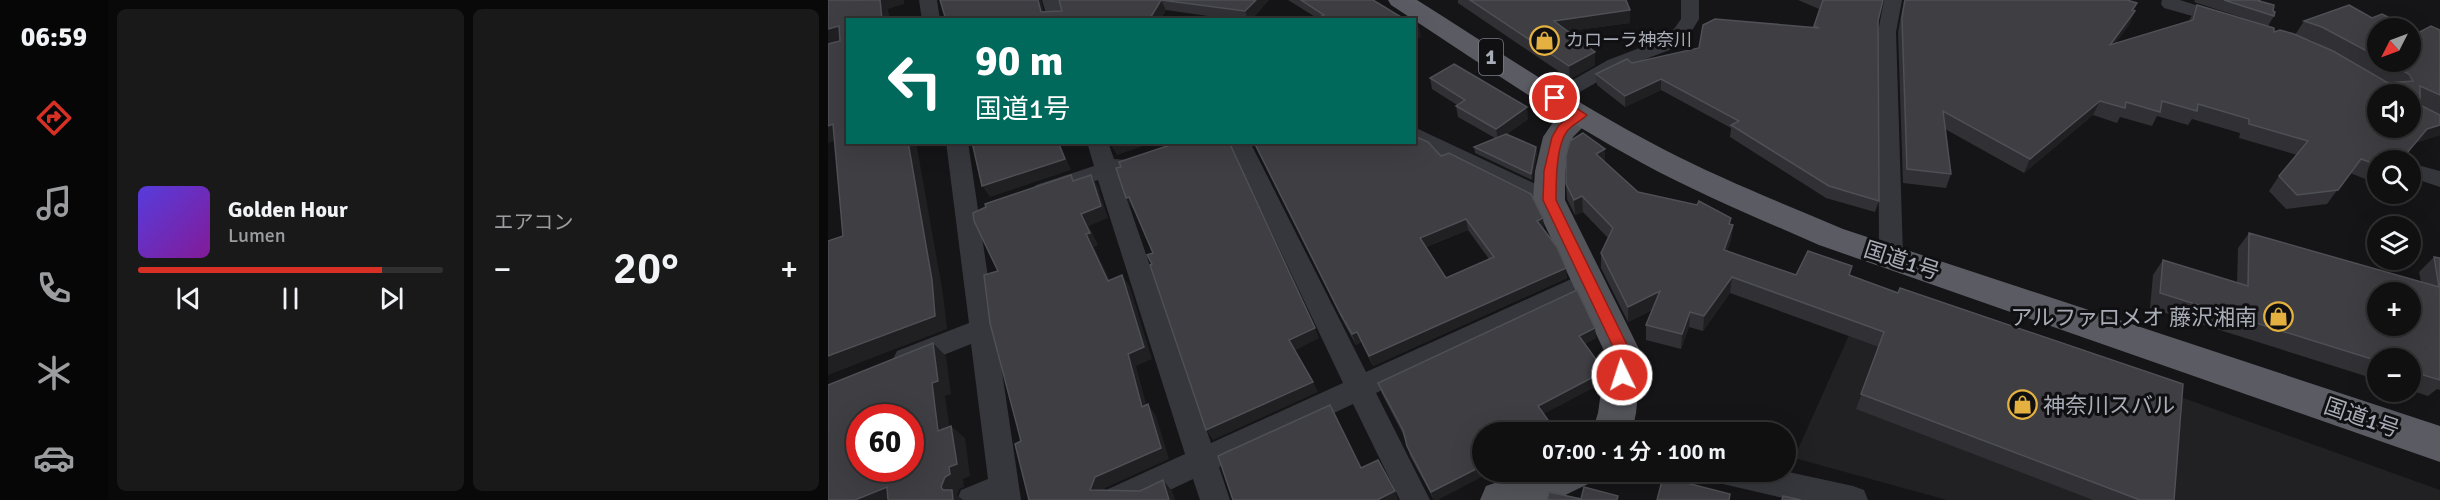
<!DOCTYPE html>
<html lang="ja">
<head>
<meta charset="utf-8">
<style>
  :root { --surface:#101011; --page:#19191a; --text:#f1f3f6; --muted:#9c9d9f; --line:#303031; --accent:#d93025 }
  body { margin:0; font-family:Signika,"Noto Sans JP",sans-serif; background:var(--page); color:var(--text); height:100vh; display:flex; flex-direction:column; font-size:22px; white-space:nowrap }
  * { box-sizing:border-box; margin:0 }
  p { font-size:20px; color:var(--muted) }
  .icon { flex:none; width:33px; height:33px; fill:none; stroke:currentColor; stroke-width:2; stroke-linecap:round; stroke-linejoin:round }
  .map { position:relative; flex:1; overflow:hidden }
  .drawer { display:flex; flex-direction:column; gap:9px; padding:9px; background:#090909; width:720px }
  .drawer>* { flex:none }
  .hud { position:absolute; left:18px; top:18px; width:570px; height:126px; border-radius:0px; box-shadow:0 6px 24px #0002,0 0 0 2px var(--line); background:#00695c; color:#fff; overflow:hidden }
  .needle { width:39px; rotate:228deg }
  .controls { position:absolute; left:1539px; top:18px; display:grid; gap:12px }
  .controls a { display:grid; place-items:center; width:54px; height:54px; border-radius:50%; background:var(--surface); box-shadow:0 6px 24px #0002,0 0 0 2px var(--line); font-size:30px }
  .speed { position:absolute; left:18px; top:404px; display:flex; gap:12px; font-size:30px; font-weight:700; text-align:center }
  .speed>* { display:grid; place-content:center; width:78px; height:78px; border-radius:50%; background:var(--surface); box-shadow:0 6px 24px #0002,0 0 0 2px var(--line); line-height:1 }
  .speed .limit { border:9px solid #d22; background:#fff; color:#111 }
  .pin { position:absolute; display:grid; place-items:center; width:51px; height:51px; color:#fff; margin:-26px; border:3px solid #fff; border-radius:50%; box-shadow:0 2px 6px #0007 }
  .me { position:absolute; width:66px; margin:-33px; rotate:356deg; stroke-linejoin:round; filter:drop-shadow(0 0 4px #0008) }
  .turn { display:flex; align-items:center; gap:21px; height:126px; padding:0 30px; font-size:27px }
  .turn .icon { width:78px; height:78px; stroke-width:2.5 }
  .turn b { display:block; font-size:42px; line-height:51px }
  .big { font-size:45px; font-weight:600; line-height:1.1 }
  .drawer .widget { flex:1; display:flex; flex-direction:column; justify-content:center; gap:9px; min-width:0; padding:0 21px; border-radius:9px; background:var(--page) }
  .song { display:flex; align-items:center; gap:18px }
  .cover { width:72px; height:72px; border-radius:9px; background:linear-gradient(135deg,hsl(250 70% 55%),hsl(290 70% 35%)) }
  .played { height:6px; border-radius:3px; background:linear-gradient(90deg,var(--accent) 80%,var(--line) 80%) }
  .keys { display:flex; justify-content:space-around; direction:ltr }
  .heat { display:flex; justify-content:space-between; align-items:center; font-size:33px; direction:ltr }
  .drawer .tiles { flex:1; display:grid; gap:9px; grid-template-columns:repeat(2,1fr) }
  .trip { position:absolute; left:644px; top:422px; width:324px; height:60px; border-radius:30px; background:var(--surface); box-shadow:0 6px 24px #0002,0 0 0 2px var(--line); font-weight:600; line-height:60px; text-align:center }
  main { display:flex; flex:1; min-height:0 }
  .menu { display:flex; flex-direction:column; width:108px; justify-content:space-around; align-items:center; background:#060607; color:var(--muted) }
  .menu .icon { width:42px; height:42px }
  .menu .active { color:var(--accent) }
  .menu b { font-size:27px; color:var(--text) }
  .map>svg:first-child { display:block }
</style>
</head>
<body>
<main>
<nav class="menu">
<b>06:59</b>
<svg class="icon active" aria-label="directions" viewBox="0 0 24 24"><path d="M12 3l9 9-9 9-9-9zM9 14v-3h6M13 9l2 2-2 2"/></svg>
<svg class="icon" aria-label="music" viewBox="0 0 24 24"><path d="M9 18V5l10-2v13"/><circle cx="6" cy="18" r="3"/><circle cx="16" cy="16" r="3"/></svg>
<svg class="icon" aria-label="phone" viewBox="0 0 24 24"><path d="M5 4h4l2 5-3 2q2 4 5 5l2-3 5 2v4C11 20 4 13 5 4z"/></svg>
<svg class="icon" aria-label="climate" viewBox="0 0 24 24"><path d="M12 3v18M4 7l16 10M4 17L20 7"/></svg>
<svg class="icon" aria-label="car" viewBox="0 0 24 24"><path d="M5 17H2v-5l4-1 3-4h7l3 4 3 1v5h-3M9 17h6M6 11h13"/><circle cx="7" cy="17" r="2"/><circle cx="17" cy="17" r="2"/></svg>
</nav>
<section class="drawer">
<div class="tiles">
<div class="widget">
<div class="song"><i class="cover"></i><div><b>Golden Hour</b><p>Lumen</p></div></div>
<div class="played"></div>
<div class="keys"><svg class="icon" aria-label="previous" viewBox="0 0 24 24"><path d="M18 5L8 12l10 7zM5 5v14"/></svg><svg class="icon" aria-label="pause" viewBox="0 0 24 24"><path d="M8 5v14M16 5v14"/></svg><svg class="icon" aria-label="next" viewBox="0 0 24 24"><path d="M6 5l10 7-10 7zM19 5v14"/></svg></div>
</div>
<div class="widget"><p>エアコン</p>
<div class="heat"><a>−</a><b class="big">20°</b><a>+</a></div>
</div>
</div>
</section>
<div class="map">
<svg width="1612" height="500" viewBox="0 0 1612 500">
  <rect width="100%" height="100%" fill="#151517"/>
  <polygon fill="#212124" points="1043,286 1612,490 1612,500 1119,500 966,458"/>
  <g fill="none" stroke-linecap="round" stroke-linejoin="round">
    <g fill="#36373c" fill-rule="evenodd">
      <polygon points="91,0 109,0 112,20 94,20"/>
      <polygon points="214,0 232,0 238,20 220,20"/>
      <polygon points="853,0 871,0 871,19 860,37 844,49 794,68 734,102 727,104 720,102 717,98 720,94 780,60 830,41 846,29 853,19"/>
      <polygon points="1056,0 1074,0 1068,32 1075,256 1072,262 1063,265 1054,262 1051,256 1050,32"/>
      <polygon points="1334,0 1352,0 1402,16 1405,20 1402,24 1396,25 1336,8 1333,4"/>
      <polygon points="586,127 729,194 732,200 729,206 721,208 713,206 586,142"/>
      <polygon points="118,142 140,142 193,500 129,500 133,490 160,479 143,344 78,370 69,367 65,359 69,351 141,323"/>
      <polygon points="259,142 280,142 286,159 299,160 302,165 299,170 290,173 383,443 515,383 401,142 422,142 538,372 752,275 761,273 770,275 773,282 770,289 548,393 602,500 572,500 525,404 391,467 402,500 372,500 365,479 321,500 274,500 278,490 357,454 270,180 216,198 208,195 205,190 208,185 266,166"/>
      <polygon points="1582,163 1612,171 1612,187 1582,177"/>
      <polygon points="880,471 956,471 1025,486 1036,490 1040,500 964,500 895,484 885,480"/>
    </g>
    <g fill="#53545a" fill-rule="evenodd">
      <polygon points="753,106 763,109 767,115 745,137 737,171 737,200 814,355 808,413 804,432 764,432 770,413 778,355 705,200 707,171 715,137 726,121 743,109"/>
      <polygon points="702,471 766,471 760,484 727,500 652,500 658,486"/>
    </g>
    <path fill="#5b5c63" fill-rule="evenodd" d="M560 0H589C670 51 750 105 835 149 893 179 954 203 1015 229L1612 426V462L991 245C932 219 871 194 814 163 727 116 645 58 563 5Z"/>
  </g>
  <g fill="#313135" fill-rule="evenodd">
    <polygon points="231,0 441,0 423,20 408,20 338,10 332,20 118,20 216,12 234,11"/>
    <polygon points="460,0 545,0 489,18"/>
    <polygon points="630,0 798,0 802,10 802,23 740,31 767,65 742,79 630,3"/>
    <polygon points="970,0 1055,0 1050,21 1051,201 1047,212 998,198 902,137 903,128 833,90 797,107 769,85 768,74 804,63 985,28 991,9"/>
    <path d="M1076 0H1299L1309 3 1301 25 1287 43 1361 21 1369 5 1437 25 1366 2 1367 0H1432L1431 1 1445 11 1446 16 1440 26 1446 32 1467 35 1476 21 1550 28V62H1582L1590 33 1612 30V135L1587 143 1550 160V184L1522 173 1499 204 1458 209 1441 191 1451 176 1469 155 1411 138 1412 133 1364 119 1360 125 1329 116 1324 126 1292 117 1289 123 1265 115 1196 173 1117 129 1123 174 1118 188 1075 183 1070 32ZM1472 37 1485 41 1497 48Z"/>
    <polygon points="602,78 700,119 679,134 708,147 709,153 704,180 647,153 646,147 667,138 630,117 628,106 629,105 604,89"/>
    <path d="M425 142H586L613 156 716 229H715L739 278 545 366 533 342 528 345 517 325ZM640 230 661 259 618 278 598 247Z"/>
    <polygon points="777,149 777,162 810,192 905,225 903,240 899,251 968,275 1022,276 1346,500 1265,500 1028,409 1051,347 902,293 875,331 861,327 853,349 818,340 818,325 824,310 800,322 773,268 773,253 780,238 755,212 747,215 739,199 738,184"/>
    <polygon points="1421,233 1593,282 1591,272 1606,257 1612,258 1612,390 1609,389 1600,396 1582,390 1582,358 1550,358 1550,380 1322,308 1325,275 1335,260 1409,283 1410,248"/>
    <polygon points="768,338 757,344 772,365 773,375 772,384 715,414 721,430 654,432 610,500 606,500 582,456 576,436 554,394 550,383"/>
  </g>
  <g fill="#202023">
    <polygon points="52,0 76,0 76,4 60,9 62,20 54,20"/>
    <polygon points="210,0 213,0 218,20 213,12"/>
    <polygon points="333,0 338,10 332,20 321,20"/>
    <polygon points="428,0 441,0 423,20 420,20 417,11"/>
    <polygon points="1309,3 1303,17 1307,11 1301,25 1275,59 1282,45"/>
    <polygon points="802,10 802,23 727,33 726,21"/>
    <polygon points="11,26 20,40 0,44 0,29"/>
    <polygon points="591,27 593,37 586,41 586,29"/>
    <polygon points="767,52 767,65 742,79 741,66"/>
    <polygon points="833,79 833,90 797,107 797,96"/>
    <polygon points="1272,101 1265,115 1196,173 1202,159"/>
    <polygon points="699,107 700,119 670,140 668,129"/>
    <polygon points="5,124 17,137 0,143 0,126"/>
    <polygon points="1612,125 1612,135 1587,143 1599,129"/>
    <polygon points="80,142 88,142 115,294 119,329 0,375 0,356"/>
    <polygon points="230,142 242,142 233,146 243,170 162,197 154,186"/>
    <polygon points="290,142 327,142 289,155 283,145"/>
    <polygon points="708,147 709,153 704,180 703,174"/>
    <polygon points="777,149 777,164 768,154"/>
    <polygon points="263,175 270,187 280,218 261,226 270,245 266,247 288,293 280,281 258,234 253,214"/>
    <polygon points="754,196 755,212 747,215 746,200"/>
    <polygon points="301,197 307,207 304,208 298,198"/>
    <polygon points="715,218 716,229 710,231 709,221"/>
    <polygon points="903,218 901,233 905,225 903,240 894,265 896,250"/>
    <polygon points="638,219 640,230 595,248 592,238"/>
    <polygon points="738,268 739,278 545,366 541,356"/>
    <polygon points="294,275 302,287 324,359 308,366 322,418 314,407 300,354"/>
    <polygon points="904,277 902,293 875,331 876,316"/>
    <polygon points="832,291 831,306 800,322 800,307"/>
    <polygon points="862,312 861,327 853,349 854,334"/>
    <polygon points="487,328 491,338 466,351 461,340"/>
    <polygon points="767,328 768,338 752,347 751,336"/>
    <polygon points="529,332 533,342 528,345 524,334"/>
    <polygon points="105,343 118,356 123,394 117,396 124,444 110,431 104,383"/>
    <polygon points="772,365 773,375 772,384 711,416 710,406"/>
    <polygon points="485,382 490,392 385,440 378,430"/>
    <polygon points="320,404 328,416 341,459 277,488 273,500 262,490 267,477"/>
    <polygon points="720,420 721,430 718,432 713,432 712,425"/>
    <polygon points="123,426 137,438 142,476 135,479 136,487 131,489 129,495 135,500 125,500 113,487 121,467"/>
    <polygon points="654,466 654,471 665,471 610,500 606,500 603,492"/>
    <polygon points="335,480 344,491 347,500 341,500"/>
    <polygon points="59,487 71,500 27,500"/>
    <polygon points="567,491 570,500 549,500"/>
  </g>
  <g fill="#3e3e43" stroke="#4e5055" stroke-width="1.5" fill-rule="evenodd">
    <polygon points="0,0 52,0 54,20 20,20 20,142 80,142 104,280 107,316 0,356 0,241 15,236 5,124 0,126 0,44 12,41 11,26 0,29"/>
    <polygon points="112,0 210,0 213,12 234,11 231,0 428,0 417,11 333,0 321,20 118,20"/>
    <polygon points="473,0 545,0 578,20 486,20 496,15"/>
    <polygon points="642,0 798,0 802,10 726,21 767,52 741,66"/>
    <polygon points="995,0 1055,0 1050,21 1051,201 1001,186 903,125 911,121 833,79 797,96 768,74 799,59 804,63 871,48 875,25 887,19 991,28 986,26"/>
    <path d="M1077 0H1299L1309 3 1304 10 1307 11 1282 45 1365 20 1369 5 1446 28V32L1452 30 1466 34 1505 51 1560 83 1585 81 1581 74 1558 62H1582V29L1590 33 1603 26 1612 30V95L1592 86V105L1612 115V125L1599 129 1573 160H1550V165L1533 159 1510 190 1469 195 1451 176 1480 141 1421 124V119L1370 104 1369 111 1334 101 1332 112 1298 102 1297 108 1272 101 1202 159 1115 111 1123 174 1079 169 1074 18ZM1550 94H1582V128H1550Z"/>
    <polygon points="1396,0 1432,0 1431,1 1446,5 1445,11 1447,12 1446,16"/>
    <polygon points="1521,5 1544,18 1554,14 1582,28 1550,28 1550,57 1494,27 1476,21"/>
    <polygon points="626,64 699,107 668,129 628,106 637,100 602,78"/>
    <polygon points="755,133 777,149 768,154 810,192 869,205 871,201 903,218 901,224 905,225 896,250 968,275 980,251 1024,266 1021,275 1070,293 1072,288 1355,384 1346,500 1312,500 1033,394 1056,332 904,277 876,316 862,312 854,334 818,325 832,291 800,307 773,253 785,228 754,196 746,200 738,184 738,156 742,141"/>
    <polygon points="678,134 708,147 703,174 646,147"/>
    <path d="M586 136 600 142 613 156 621 153 703 194 715 218 709 221 729 247 738 268 541 356 529 332 524 334 513 315 426 142H586ZM638 219 666 257 618 278 592 238Z"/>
    <polygon points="144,142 230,142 237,159 154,186"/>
    <polygon points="351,142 401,142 487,328 461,340 485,382 378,430 322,265 324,264 319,255 325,253 301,197 298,198 288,168 293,167 291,162"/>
    <polygon points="243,175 245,181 263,175 273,206 253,214 262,233 258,234 280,281 294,275 316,347 300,354 314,407 320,404 333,448 267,477 262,490 312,491 335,480 341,500 201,500 187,444 193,441 162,323 156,275 170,271 146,221 145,213 158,207 157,204"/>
    <path d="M1421 233 1611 287 1606 257 1612 258V380L1582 371V358H1550V361L1332 293 1335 260 1420 286ZM1550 292H1582V326H1550Z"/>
    <polygon points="749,290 767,328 751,336 772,365 771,374 710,406 720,420 712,425 717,432 654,432 654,466 603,492 579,446 575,430 550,383"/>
    <path d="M105 343 110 381 104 383 110 431 123 426 129 464 121 467 122 474 117 477 113 487 115 490H124L125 500H60L59 487 27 500H0V385ZM32 417H82V468H32Z"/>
    <polygon points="502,405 533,468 550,460 567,491 549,500 405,500 390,456"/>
    <polygon points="835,477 902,494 901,500 829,500"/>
    <polygon points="756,487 790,496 789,500 719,500 721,492 753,499"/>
    <polygon points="955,496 973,500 954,500"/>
  </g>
  <path fill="#d93025" stroke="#8d1f18" stroke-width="1.5" d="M727 94 759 115C753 121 745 124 740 130 728 144 728 182 728 200L804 355 799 379 794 381 788 379 786 375 789 355 715 200 716 171 724 137 731 125 745 115 723 100 722 98Z"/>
  <defs>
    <symbol id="shop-ring" viewBox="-11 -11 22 22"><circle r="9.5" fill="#101012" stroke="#e4b140" stroke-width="1.5"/><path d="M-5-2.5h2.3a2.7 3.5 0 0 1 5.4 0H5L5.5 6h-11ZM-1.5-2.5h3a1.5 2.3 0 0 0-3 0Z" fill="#e4b140"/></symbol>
  </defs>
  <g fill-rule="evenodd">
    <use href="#shop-ring" x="700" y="24" width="33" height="33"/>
    <use href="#shop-ring" x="1434" y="300" width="33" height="33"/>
    <use href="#shop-ring" x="1178" y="388" width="33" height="33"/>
  </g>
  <g text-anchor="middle" stroke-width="6" stroke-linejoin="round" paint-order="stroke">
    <g font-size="18" fill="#a8acb6" stroke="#101012" text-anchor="start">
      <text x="738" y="46">カローラ神奈川</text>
    </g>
    <rect fill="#101012" stroke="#7a7d85" stroke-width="1.5" x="651" y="39" width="24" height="36" rx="4.5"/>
    <g font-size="21" font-weight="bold" fill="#a8acb6">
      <text x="663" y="64">1</text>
    </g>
    <g font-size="22" fill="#a8acb6" stroke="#101012">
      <text transform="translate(1074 260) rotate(18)" y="8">国道1号</text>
      <text transform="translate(1534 417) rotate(19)" y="8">国道1号</text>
    </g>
    <g font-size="22" fill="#a8acb6" stroke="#101012" text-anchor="end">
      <text x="1429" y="325">アルファロメオ 藤沢湘南</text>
      <text x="1215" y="413" text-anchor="start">神奈川スバル</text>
    </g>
  </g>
</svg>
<div class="controls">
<a><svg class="needle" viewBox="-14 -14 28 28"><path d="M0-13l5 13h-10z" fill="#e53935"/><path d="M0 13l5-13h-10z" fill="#9c9d9f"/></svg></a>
<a><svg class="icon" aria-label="sound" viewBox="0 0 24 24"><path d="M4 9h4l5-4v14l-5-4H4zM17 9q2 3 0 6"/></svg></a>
<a><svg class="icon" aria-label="search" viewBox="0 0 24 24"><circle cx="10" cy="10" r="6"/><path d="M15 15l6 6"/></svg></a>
<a><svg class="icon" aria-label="layers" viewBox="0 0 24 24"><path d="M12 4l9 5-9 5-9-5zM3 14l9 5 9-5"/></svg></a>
<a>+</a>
<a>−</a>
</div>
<div class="speed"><div class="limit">60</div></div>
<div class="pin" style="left:727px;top:98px;background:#d93025"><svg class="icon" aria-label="arrive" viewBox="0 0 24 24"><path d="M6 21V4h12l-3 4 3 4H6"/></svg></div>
<svg class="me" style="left:794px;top:375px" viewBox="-20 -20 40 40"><circle r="17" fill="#d93025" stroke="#fff" stroke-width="3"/><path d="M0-11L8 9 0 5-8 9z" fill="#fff"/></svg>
<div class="trip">07:00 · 1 分 · 100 m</div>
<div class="hud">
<div class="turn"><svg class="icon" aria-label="left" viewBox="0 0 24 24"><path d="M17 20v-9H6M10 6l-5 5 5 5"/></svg><div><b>90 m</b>国道1号</div></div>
</div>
</div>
</main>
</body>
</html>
